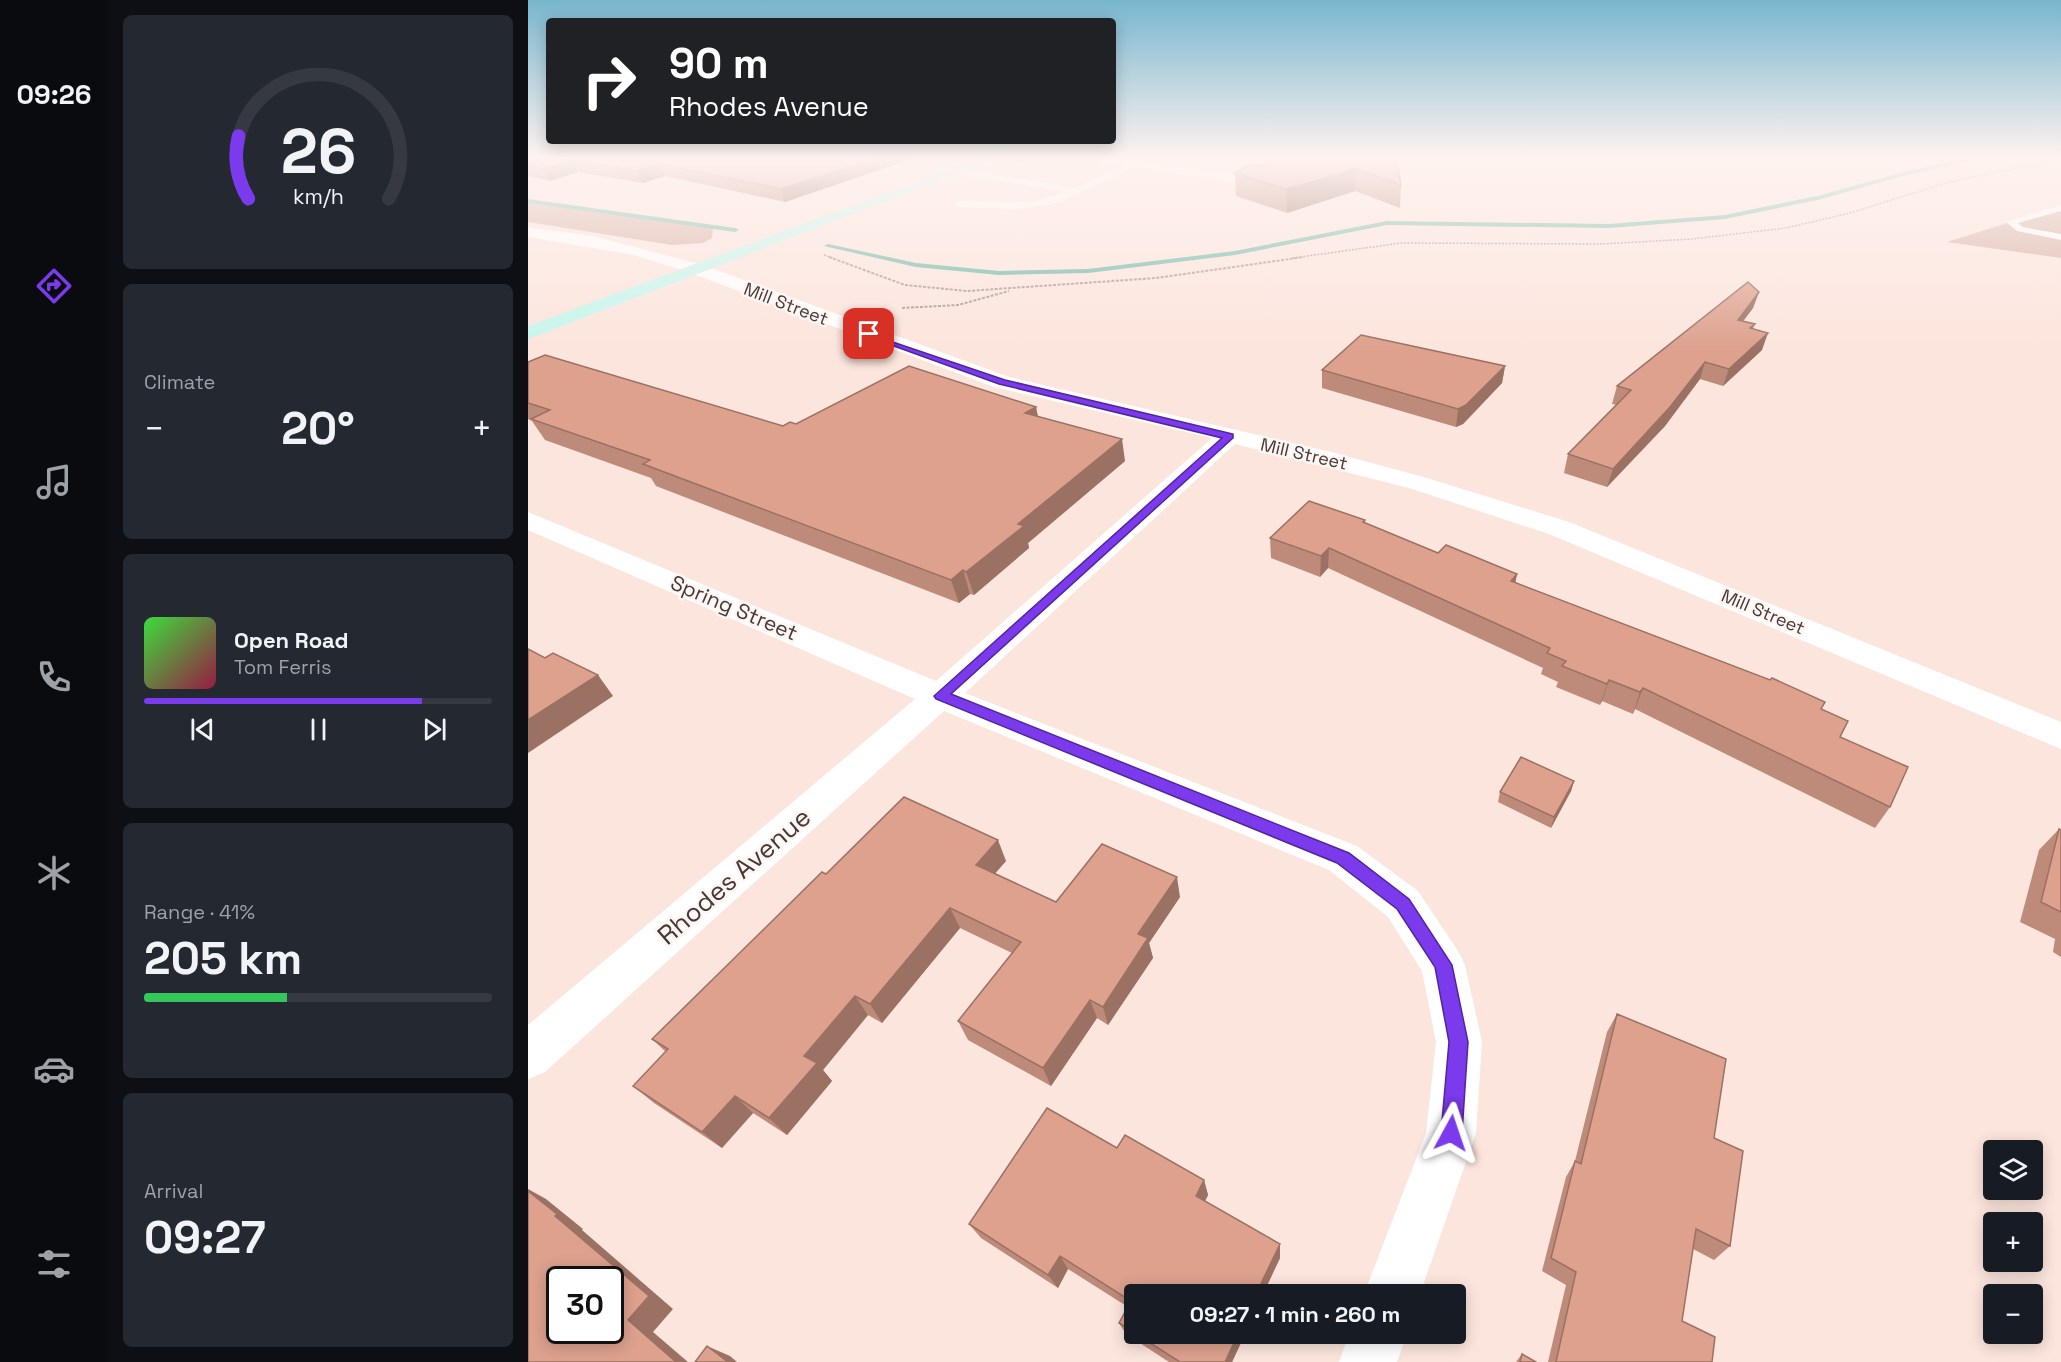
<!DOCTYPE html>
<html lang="en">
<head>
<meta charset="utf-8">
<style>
  :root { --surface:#171b24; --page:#242831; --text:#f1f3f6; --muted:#9ea1a6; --line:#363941; --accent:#7c3aed }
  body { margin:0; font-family:"Space Grotesk",sans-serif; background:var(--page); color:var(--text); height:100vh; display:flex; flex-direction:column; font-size:22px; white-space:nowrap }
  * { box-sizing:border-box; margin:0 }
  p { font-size:20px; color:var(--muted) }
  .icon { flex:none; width:33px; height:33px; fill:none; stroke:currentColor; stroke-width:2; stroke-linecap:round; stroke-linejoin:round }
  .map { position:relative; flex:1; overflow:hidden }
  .panel { display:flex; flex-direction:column; gap:15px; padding:15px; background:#0d0f14; width:420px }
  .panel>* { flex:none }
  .guide { position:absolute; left:18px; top:18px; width:570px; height:126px; border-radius:6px; box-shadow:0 3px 15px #0003; background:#202124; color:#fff; overflow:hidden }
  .controls { position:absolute; left:1455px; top:1140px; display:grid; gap:12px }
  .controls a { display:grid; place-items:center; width:60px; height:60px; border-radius:6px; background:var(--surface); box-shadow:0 3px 15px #0003; font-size:30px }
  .speed { position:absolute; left:18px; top:1266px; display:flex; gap:12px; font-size:30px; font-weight:700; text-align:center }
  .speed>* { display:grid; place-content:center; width:78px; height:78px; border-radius:50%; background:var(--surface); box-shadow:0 3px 15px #0003; line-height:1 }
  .speed .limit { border:3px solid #111; border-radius:9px; background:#fff; color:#111 }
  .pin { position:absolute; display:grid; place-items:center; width:51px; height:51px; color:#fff; margin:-26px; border-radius:12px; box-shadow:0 3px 9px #0006 }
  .me { position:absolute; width:66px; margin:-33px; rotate:5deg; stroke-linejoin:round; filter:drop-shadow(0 0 4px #0008) }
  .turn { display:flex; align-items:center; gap:21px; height:126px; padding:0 24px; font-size:27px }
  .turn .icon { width:78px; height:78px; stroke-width:2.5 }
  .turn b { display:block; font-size:42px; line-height:51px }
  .big { font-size:45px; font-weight:700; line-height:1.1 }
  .panel .widget { flex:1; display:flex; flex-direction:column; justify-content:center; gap:9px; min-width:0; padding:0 21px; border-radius:9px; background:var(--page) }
  .panel .dial { align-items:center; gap:0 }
  .dial svg { height:156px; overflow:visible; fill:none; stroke:var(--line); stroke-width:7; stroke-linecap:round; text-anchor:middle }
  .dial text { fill:var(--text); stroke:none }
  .song { display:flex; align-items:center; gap:18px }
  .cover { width:72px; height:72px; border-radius:9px; background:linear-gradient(135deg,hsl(120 70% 55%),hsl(340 70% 35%)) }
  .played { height:6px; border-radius:3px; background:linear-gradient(90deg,var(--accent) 80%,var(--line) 80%) }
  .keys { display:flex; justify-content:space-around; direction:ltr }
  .heat { display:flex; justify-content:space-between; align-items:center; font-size:33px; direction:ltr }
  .charge { height:9px; border-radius:4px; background:linear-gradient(90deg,#34c759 41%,var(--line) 0) }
  .trip { position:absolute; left:596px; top:1284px; width:342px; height:60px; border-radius:6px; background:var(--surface); box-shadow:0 3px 15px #0003; font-weight:700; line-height:60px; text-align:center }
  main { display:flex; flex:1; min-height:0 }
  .tab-bar { display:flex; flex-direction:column; width:108px; justify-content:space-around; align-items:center; background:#090b0e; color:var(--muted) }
  .tab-bar .icon { width:42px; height:42px }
  .tab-bar .current { color:var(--accent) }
  .tab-bar b { font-size:27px; color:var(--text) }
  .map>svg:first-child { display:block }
</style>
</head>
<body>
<main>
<nav class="tab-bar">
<b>09:26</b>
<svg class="icon current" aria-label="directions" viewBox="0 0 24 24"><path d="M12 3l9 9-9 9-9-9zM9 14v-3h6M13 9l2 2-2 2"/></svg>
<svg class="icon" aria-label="music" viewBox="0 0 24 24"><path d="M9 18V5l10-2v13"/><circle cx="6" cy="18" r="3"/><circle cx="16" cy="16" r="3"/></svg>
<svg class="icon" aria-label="phone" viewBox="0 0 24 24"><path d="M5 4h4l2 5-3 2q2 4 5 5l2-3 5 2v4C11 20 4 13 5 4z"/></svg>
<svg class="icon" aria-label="climate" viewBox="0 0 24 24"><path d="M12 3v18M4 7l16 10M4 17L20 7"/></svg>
<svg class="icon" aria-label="car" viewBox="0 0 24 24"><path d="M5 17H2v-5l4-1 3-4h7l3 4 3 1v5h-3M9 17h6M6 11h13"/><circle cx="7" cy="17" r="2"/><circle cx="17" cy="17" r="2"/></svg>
<svg class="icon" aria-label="filters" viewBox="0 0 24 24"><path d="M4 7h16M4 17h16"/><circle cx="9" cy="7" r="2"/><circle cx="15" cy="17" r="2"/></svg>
</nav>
<section class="panel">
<div class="widget dial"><svg viewBox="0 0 100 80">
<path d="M14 69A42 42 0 1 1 86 69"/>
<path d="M14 69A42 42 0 0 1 9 37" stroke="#7c3aed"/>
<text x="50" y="56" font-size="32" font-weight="700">26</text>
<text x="50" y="72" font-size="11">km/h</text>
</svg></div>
<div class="widget"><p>Climate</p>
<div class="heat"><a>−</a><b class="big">20°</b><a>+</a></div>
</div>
<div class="widget">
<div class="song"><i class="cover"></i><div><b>Open Road</b><p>Tom Ferris</p></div></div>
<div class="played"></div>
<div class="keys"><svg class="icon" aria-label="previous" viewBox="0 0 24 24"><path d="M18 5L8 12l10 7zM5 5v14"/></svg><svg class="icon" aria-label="pause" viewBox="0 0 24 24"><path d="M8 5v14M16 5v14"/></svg><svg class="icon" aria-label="next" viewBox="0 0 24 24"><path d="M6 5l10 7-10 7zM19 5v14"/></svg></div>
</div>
<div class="widget"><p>Range · 41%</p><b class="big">205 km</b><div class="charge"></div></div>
<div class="widget"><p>Arrival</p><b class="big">09:27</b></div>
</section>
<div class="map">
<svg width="1533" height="1362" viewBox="0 0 1533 1362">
  <rect width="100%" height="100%" fill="#fce5dd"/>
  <g fill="#d6b0a4">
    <polygon points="0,203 185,227 184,238 175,243 144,245 0,222"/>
    <polygon points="1533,206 1533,258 1419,242"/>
  </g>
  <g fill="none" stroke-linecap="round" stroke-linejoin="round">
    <g fill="#71b8a6" fill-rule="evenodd">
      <polygon points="1440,158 1452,158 1375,176 1294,199 1197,219 1081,228 859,225 707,255 560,273 471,275 388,267 296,246 300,244 388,263 471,271 560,269 707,251 859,221 1081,224 1197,215 1293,195 1372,173"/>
      <polygon points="0,199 207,228 211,230 207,232 0,203"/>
    </g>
    <g stroke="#ab9a94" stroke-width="1.5" stroke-dasharray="2 1.5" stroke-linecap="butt">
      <polyline points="296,255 305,258"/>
      <polyline points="765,258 873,243 1073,244 1164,239 1258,228 1322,213 1421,182 1513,163 1524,158"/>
    </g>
    <g stroke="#ab9a94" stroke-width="2" stroke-dasharray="3 1.5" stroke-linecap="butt">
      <polyline points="301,257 377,285 439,291 628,278 776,257"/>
      <polyline points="374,308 430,305 481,291"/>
    </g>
    <g fill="#fff" fill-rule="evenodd">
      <polygon points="605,162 612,164 537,200 520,205 491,209 430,207 426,204 430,201 505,202 539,192 426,173 429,169 547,188"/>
      <polygon points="1533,205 1533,211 1490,223 1495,227 1533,234 1533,240 1489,231 1478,222"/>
    </g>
    <g fill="#fff" fill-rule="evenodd">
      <polygon points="565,158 598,158 734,179 741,183 734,187 572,162"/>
      <polygon points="0,227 65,236 175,265 481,377 803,452 899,478 1041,522 1533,722 1533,749 1021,534 881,488 707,444 437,693 829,846 890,891 930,951 937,965 954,1042 948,1133 892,1294 836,1294 898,1133 908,1042 894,971 860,917 801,870 416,711 17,1072 0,1079 0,1025 387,699 0,530 0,512 408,681 684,438 466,387 163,273 106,255 0,237"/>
      <polygon points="821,1334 879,1334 869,1362 811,1362"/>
    </g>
    <polygon fill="#c4f6ec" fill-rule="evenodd" points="452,158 471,158 0,339 0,326"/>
  </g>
  <g fill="#be8a7a">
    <polygon points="0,158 386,158 257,202 137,176 115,183 50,172 22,181 0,176"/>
    <polygon points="737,158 868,158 873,185 872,208 827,191 759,213 708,196 707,173 733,166 737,165"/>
    <polygon points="1231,292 1225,308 1215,321 1227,324 1225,329 1234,350 1195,386 1172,379 1137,426 1079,487 1036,473 1040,454 1089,405 1084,404 1089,386"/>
    <polygon points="0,362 255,426 508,407 510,417 597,461 500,543 501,548 446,595 442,594 431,603 128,486 123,478 17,440 4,421 0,419"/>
    <polygon points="977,366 974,383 935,424 928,427 794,388 794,370"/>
    <polygon points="837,520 837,523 910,553 989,574 987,582 1293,709 1362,807 1347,828 1107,709 1105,714 1074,701 1072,705 1028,687 1030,682 1013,674 1015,668 800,568 792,577 743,558 742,538"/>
    <polygon points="1046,781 1043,791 1023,828 970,802 972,792"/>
    <polygon points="1531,829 1533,830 1533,957 1525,952 1527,939 1492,922 1511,850"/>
    <polygon points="478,861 467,873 528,902 652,897 621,943 625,958 580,1025 569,1018 523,1086 440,1040 430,1021 484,953 432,928 354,1023 340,1015 295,1070 304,1081 259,1135 225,1113 194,1148 126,1103 105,1086 138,1052 124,1039 298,874"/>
    <polygon points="1089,1014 1186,1138 1202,1246 1186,1260 1165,1249 1154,1321 1184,1362 1020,1362 1038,1285 1014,1271 1038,1177 1047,1161 1079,1032"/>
    <polygon points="589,1148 676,1180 680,1195 677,1201 752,1244 752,1258 735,1294 606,1294 606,1334 717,1334 704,1362 641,1362 598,1334 591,1323 600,1307 540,1269 530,1288 453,1238 441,1224"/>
    <polygon points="994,1354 1008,1362 988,1362"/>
  </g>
  <g fill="#9b7163">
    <polygon points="349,158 386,158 257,202 253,189"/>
    <polygon points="44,160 50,172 22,181 16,169"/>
    <polygon points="132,164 137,176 115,183 109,171"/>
    <polygon points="828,169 827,191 759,213 758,189"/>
    <polygon points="1231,292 1225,308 1204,336 1210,320"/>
    <polygon points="1240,333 1234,350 1195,386 1201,369"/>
    <polygon points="1177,362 1172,379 1137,426 1079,487 1085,469"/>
    <polygon points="977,366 974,383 935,424 928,427 930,409"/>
    <polygon points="508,407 512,428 497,413"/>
    <polygon points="594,439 597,461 500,543 501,548 446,595 438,572 490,524"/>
    <polygon points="801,548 800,568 792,577 793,556"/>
    <polygon points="435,570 442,594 431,603 423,580"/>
    <polygon points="989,574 985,595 983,581"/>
    <polygon points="70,675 85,696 0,753 0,720"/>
    <polygon points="1081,680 1074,701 1072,705 1079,684"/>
    <polygon points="1115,688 1107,709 1105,714 1112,692"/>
    <polygon points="1046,781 1043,791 1023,828 1026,817"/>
    <polygon points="470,840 478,861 457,885 448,865"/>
    <polygon points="649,877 652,897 621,943 625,958 580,1025 575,1007 610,934"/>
    <polygon points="422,908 432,928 354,1023 342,1004"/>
    <polygon points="327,996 340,1015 295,1070 304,1081 259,1135 241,1118 276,1056"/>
    <polygon points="562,1000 569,1018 523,1086 515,1068"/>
    <polygon points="207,1096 225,1113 194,1148 174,1132"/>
    <polygon points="676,1180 680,1195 672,1211 668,1196"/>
    <polygon points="0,1189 18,1199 55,1229 54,1230 145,1309 125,1332 160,1362 148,1362 100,1320 27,1216 0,1191"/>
    <polygon points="752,1244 752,1258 735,1294 728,1294"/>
    <polygon points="532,1256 540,1269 530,1288 520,1275"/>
    <polygon points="710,1334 717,1334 704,1362 697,1362"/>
    <polygon points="179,1346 202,1356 209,1362 200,1362"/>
  </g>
  <g fill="#dda18e" stroke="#9b7163" stroke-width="1.5" fill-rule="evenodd">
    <polygon points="0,158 349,158 253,189 132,164 109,171 44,160 16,169 0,165"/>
    <polygon points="740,158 868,158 873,185 828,169 758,189 707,173 721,165 733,166 742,162 743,160"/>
    <polygon points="1220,282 1231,292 1210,320 1227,324 1222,328 1240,333 1201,369 1177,362 1142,407 1085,469 1040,454 1103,390 1089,386"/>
    <polygon points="833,335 977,366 938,405 930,409 794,370"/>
    <polygon points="17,355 255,426 262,422 268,424 381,366 508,407 497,413 594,439 490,524 496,526 438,572 435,570 423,580 115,464 122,460 3,419 22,410 0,403 0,362"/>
    <polygon points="781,501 837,520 835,522 910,553 918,545 989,574 983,581 1242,680 1244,678 1297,702 1293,709 1320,721 1312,737 1380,767 1362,807 1115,688 1112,692 1081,680 1079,684 1034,666 1038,661 1019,653 1022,648 801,548 793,556 742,538"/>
    <polygon points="0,649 17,658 25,653 70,675 0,720"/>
    <polygon points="993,757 1046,781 1026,817 972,792"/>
    <polygon points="376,797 470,840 448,865 528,902 574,844 649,877 610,934 620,938 575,1007 562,1000 515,1068 430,1021 493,942 422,908 342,1004 327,996 276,1056 289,1063 241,1118 207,1096 174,1132 105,1086 140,1049 124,1039 294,872 298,874"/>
    <polygon points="1531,829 1533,830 1533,912 1513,902"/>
    <polygon points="1089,1014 1198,1059 1186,1138 1215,1151 1202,1246 1168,1229 1154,1321 1187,1337 1184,1362 1028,1362 1048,1272 1023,1258 1047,1161 1053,1164"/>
    <polygon points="519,1108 589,1148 597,1135 676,1180 668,1196 752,1244 728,1294 606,1294 606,1332 591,1323 603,1301 532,1256 520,1275 441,1224"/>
    <path d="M0 1191 29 1214 27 1216 121 1296 100 1320 148 1362H0ZM32 1280H82V1330H32Z"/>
    <polygon points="608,1334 710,1334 697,1362 652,1362"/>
    <polygon points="179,1346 200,1362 167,1362"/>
    <polygon points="994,1354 1008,1362 992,1362"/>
  </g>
  <linearGradient id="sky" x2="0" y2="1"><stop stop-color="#78b6ce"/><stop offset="0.45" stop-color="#fef3f0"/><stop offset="1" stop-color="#fef3f0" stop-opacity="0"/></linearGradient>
  <rect width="1533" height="349" fill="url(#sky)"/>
  <polygon fill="#7c3aed" stroke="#51269a" stroke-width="1.5" points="338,333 477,380 705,434 705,438 423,694 821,853 881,899 924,965 940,1042 934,1133 931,1141 923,1144 916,1141 913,1133 921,1042 907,967 869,909 809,863 408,699 406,696 694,438 471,384 338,336"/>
  <g text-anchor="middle" stroke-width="5" stroke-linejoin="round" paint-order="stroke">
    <g font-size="18" fill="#433a37" stroke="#fff5f2">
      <text transform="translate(258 304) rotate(21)" y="6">Mill Street</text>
      <text transform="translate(776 454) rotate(13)" y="6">Mill Street</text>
      <text transform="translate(1235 612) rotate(23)" y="6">Mill Street</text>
    </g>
    <g font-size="21" fill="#433a37" stroke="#fff5f2">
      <text transform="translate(206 608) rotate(23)" y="7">Spring Street</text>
    </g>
    <g font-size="26" fill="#433a37" stroke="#fff5f2">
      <text transform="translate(206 876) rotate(-41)" y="9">Rhodes Avenue</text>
    </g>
  </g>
</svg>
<div class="controls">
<a><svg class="icon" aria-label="layers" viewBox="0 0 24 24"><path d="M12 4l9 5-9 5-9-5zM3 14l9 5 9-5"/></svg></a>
<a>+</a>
<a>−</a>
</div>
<div class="speed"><div class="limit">30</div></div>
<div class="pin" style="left:341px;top:334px;background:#d93025"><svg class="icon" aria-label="arrive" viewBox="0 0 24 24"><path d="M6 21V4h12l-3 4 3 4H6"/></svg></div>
<svg class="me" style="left:923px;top:1133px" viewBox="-20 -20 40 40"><path d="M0-17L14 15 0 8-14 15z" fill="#7c3aed" stroke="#fff" stroke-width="4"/></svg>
<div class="trip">09:27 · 1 min · 260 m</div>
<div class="guide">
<div class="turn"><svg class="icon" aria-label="right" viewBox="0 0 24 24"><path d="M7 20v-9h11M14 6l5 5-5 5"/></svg><div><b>90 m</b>Rhodes Avenue</div></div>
</div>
</div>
</main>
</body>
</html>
